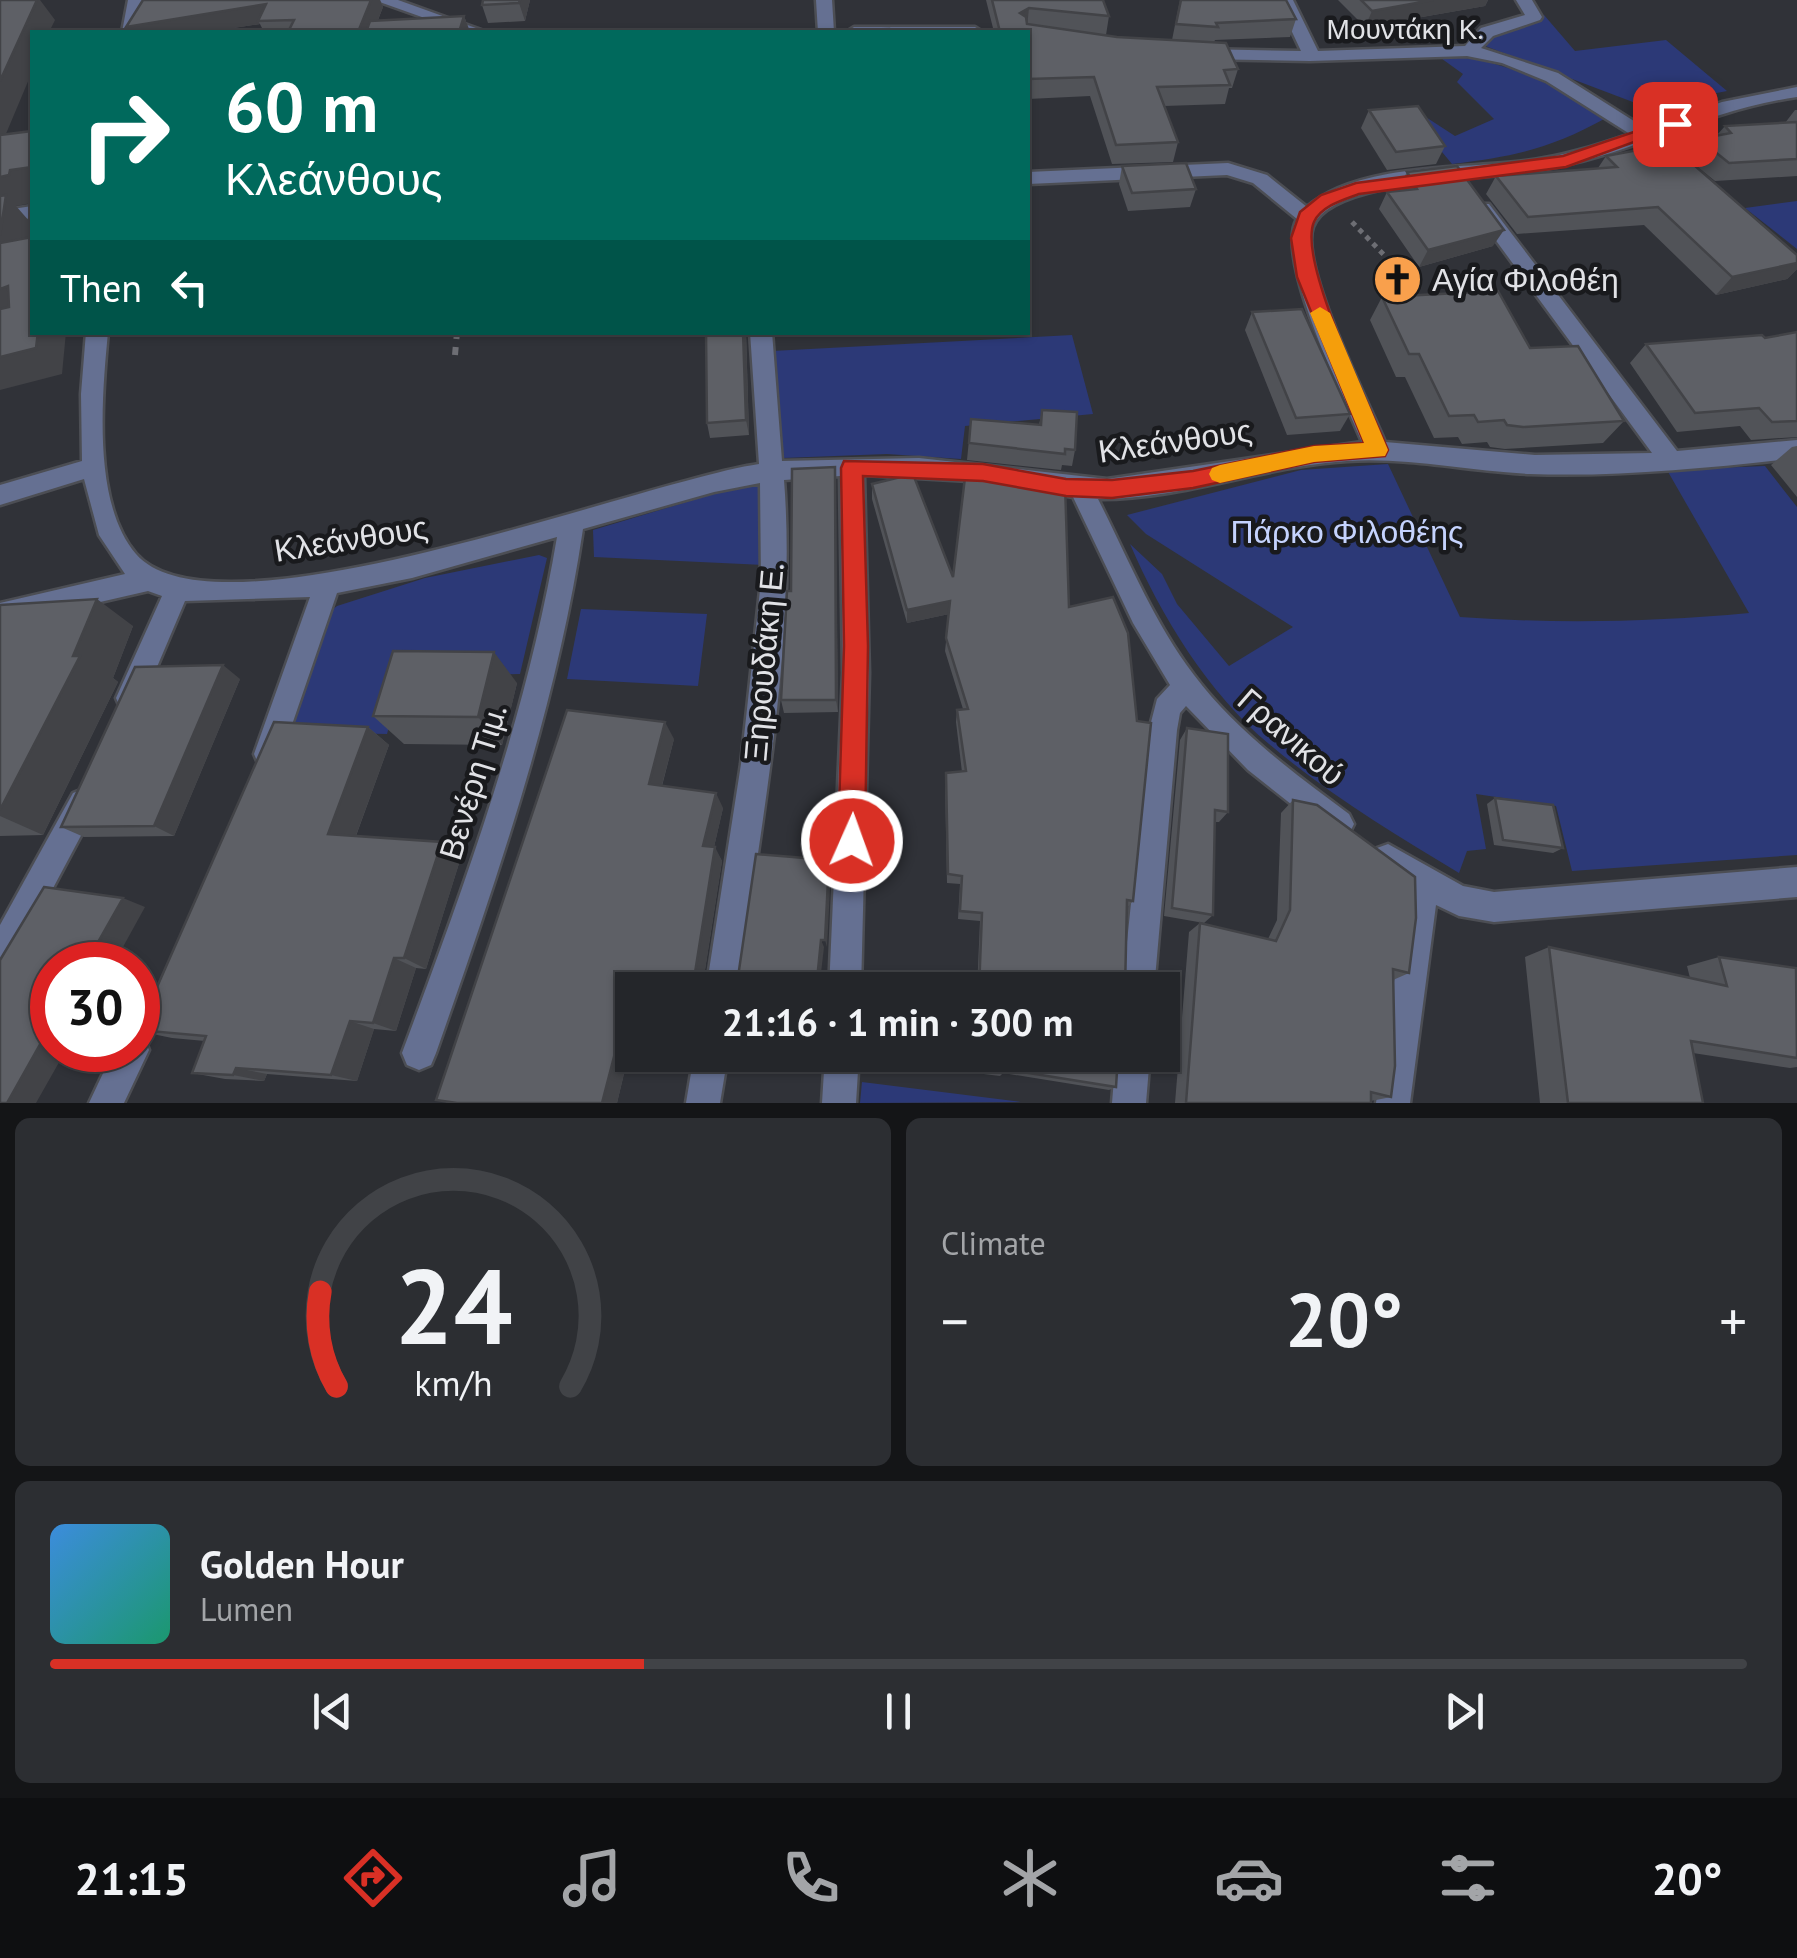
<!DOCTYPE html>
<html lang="en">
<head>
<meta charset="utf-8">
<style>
  :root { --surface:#24262a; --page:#2c2e32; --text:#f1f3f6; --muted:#a3a5a8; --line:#414347; --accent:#d93025 }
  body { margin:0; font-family:"PT Sans",sans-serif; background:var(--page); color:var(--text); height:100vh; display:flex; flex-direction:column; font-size:38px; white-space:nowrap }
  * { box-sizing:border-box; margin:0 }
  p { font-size:32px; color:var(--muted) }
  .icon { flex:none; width:55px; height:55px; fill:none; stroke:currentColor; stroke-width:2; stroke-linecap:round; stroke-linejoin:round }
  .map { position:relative; height:1103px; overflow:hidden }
  .panel { display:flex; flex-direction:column; gap:15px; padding:15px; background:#141517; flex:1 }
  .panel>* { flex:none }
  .top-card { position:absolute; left:30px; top:30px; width:1000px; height:305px; border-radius:0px; box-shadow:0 2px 8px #0004,0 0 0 2px var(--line); background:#00695c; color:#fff; overflow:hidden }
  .speed { position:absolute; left:30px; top:942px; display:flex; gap:20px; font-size:50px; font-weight:700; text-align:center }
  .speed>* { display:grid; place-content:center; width:130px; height:130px; border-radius:50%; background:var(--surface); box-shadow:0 2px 8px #0004,0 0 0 2px var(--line); line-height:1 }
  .speed .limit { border:15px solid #d22; background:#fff; color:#111 }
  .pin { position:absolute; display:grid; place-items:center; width:85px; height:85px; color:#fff; margin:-42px; border-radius:20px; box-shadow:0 5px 15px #0006 }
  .me { position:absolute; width:110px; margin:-55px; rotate:2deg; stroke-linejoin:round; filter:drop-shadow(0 0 8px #0008) }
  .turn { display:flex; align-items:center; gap:35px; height:210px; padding:0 30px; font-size:45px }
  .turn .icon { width:130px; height:130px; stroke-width:2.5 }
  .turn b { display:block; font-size:70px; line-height:85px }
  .then { display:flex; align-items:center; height:95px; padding:0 30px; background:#0003; gap:20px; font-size:38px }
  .big { font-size:75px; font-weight:800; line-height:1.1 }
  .panel .card { flex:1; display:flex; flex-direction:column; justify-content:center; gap:15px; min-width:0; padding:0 35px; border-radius:15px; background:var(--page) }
  .panel .dial { align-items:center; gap:0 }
  .dial svg { height:260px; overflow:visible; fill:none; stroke:var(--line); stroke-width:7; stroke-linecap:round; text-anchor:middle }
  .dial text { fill:var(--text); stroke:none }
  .song { display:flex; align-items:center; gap:30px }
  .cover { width:120px; height:120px; border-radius:15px; background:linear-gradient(135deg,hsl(210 70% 55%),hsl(160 70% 35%)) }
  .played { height:10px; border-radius:5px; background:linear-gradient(90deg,var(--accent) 35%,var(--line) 35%) }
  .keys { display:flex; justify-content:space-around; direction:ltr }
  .heat { display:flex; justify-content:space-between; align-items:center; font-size:55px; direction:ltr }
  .panel .tiles { flex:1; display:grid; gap:15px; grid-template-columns:1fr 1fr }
  .card:last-child { grid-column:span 2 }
  .trip { position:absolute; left:615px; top:972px; width:565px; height:100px; border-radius:0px; background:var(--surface); box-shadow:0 2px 8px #0004,0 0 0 2px var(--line); font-weight:800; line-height:100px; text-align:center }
  .menu { display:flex; height:160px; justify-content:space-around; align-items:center; background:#0e0f11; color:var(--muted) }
  .menu .icon { width:70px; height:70px }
  .menu .current { color:var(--accent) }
  .menu b { font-size:45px; color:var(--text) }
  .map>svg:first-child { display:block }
</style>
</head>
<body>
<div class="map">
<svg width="1797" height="1103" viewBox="0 0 1797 1103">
  <rect width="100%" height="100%" fill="#303238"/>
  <g fill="#2c3977">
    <polygon points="1544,15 1575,51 1666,40 1727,91 1646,107 1480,44 1503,30 1539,22"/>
    <path d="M1438 56C1500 56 1555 85 1606 118 1550 149 1515 156 1452 164L1408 111 1415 110 1455 136 1494 119 1457 82 1463 74Z"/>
    <polygon points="1797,201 1797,249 1745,208"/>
    <polygon points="1072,335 1093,414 965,426 961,459 887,454 783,458 772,351"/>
    <path d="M1388 464 1460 617C1557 624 1652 622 1749 613L1667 470 1765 466 1797 507V855L1572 871 1556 806 1476 794 1486 849 1467 851 1459 873C1394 834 1327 793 1269 744 1208 693 1161 616 1130 544L1162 574 1177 604 1229 666 1293 627 1146 534 1127 515 1301 470Z"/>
    <polygon points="764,485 766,565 594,557 593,530 740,486"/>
    <polygon points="539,555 547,558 520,674 424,675 402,680 387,734 288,732 327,614 337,606 425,578"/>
    <polygon points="581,609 707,614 698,686 567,679"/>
    <polygon points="862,1082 1021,1102 860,1103"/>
  </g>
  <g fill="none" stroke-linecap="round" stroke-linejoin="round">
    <defs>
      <g id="minor">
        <polygon points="128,0 144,0 138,32 122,32"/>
        <polygon points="374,0 398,0 487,32 464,32"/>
        <polygon points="816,0 832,0 834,32 818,32"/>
        <path d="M1277 0H1293L1318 51 1465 46 1481 28 1525 15 1516 0H1532L1542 17 1540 20 1493 36 1481 48 1558 73 1645 128 1722 102 1797 87V97C1748 104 1703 120 1656 137L1660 142 1651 148 1640 143C1604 156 1568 166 1530 172 1486 179 1330 179 1313 227 1299 265 1368 401 1385 442L1535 455 1652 453 1475 212V204H1489L1677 451 1797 440V458C1708 468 1619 477 1530 474 1469 471 1407 457 1347 461 1263 466 1182 500 1098 499 1128 558 1153 621 1194 675 1236 731 1294 773 1349 814L1354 824 1349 834 1339 839 1329 834 1248 770 1186 706 1180 713 1177 730 1154 990H1122L1149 730 1157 699 1170 685 1133 623 1073 497 987 482 864 475 869 673 861 990H829L843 673 840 476 784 480C797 642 760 828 738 990H706L741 764 761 581 760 483 714 492 583 529C556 710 496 881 436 1053L431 1065 419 1070 407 1065 402 1053C465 884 527 716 557 537L412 578 337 593 282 754 278 763 268 767 258 763 254 754 310 597 185 601 140 707 130 711 120 707 116 698 162 596 148 591 0 625V603L125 574 99 535 84 479 0 505V485L82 461 81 394 86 332H108C102 395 92 503 136 554 217 647 642 481 759 464L750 332H772L782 461 919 458 1107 479 1362 442C1344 398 1274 257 1297 219L1253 183 1227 175 1028 184V172L1228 163 1267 175 1307 207C1358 163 1461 169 1525 161 1561 157 1595 146 1630 134L1546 81 1502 63 1467 56 1310 61 1201 59 1193 54 1201 49 1301 51Z"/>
        <polygon points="854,27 975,27 983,32 846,32"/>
        <polygon points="32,206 32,218 0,223 0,211"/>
        <polygon points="83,789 93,793 98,803 93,813 11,967 0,972 0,925 73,793"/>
        <polygon points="1388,844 1463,886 1494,892 1797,867 1797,897 1494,922 1459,916 1436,905 1410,1103 1376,1103 1408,888 1377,870 1373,859 1377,848"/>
        <polygon points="138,1036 144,1038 149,1050 124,1103 89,1103 114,1050 138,1050"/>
        <polygon points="694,1055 728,1055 720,1103 686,1103"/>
        <polygon points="825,1055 859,1055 856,1103 822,1103"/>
        <polygon points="1116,1055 1150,1055 1146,1103 1112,1103"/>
      </g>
    </defs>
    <use href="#minor" stroke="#4c4e54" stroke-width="5"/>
    <polyline stroke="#6d6e74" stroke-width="5" stroke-dasharray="5 5" stroke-linecap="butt" points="1352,222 1386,257"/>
    <polyline stroke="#6d6e74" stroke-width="6" stroke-dasharray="8 8" stroke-linecap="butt" points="455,355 457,332"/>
    <use href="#minor" fill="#657092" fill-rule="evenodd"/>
  </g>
  <g fill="#515358">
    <polygon points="143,0 380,0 383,7 378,20 464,16 470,32 264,32 260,24 208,32 130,32"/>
    <polygon points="530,0 525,21 488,23 482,5"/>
    <polygon points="986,0 1103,0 1109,16 1106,35 1117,37 1172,40 1180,0 1286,0 1296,19 1290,37 1215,40 1214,42 1238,69 1232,88 1229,88 1225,104 1164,106 1178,142 1173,162 1112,164 1090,96 1028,99 1028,32 994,32"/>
    <polygon points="1338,0 1488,0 1485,6 1365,27"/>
    <polygon points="1369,110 1445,146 1436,164 1387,170 1361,128"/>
    <polygon points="1795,110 1797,110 1797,176 1715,181 1685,157 1699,139 1717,135 1725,126 1785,123"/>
    <polygon points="1606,156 1797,255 1797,269 1787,279 1716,295 1644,225 1517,234 1486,194 1496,176 1598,168"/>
    <polygon points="1122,166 1196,189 1190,207 1128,211 1119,184"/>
    <polygon points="1407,172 1493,246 1419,267 1379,209 1387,192 1399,191 1398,189"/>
    <polygon points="1382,297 1530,348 1624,421 1603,443 1505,449 1490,447 1487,442 1462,444 1458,437 1434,438 1405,377 1396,377 1370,320"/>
    <polygon points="1252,312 1350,414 1340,431 1287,435 1245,330"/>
    <polygon points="746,332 749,435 710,438 707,423"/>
    <polygon points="1797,332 1797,437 1751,440 1740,426 1677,432 1630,363 1646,344 1765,338"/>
    <polygon points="1042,410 1075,450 1072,466 1062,465 1061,470 967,460 971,419 1039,425"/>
    <polygon points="1797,446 1797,497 1771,465 1792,447"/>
    <polygon points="835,467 838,712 784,713 781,700 791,591"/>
    <polygon points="872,484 953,577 1069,607 1133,901 1127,908 1125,990 977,990 980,921 958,919 960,884 947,883 945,783 946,773 962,772 956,722 957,710 963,709 945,651 949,614 907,623 872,499"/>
    <polygon points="0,605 133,626 113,678 118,682 43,835 0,836"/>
    <polygon points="240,679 174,836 84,837 61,827"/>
    <polygon points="517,683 502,745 404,744 373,716"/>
    <polygon points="368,727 389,745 356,836 461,857 426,969 416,968 396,1031 374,1029 357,1081 267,1074 264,1081 225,1079 192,1073 205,1041 172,1038 138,1031"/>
    <polygon points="1187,728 1228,812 1219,822 1214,822 1213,915 1204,923 1164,916 1180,740"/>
    <polygon points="674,739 662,786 723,808 714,847 722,861 702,989 647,981 645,990 632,990 632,1040 617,1103 450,1103 436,1100"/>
    <polygon points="1495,798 1563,848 1553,853 1494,845 1487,804"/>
    <polygon points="1293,800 1409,973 1393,980 1391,1097 1371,1101 1371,1103 1175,1103 1189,932 1200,923 1268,939 1277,920 1281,813"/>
    <polygon points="1549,947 1690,978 1687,966 1719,957 1797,969 1797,1067 1790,1068 1693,1053 1703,1103 1540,1103 1525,957"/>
    <polygon points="812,1055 811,1067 731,1060 726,1056"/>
    <polygon points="919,1055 1116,1087 1109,1090 1003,1073 1000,1076 918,1066"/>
  </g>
  <g fill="#424347">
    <polygon points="37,0 40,0 55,20 49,32 32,32 32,72 0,148 0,81"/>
    <polygon points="371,0 380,0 383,7 373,32 358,32"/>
    <polygon points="520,0 530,0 525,21 519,3"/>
    <polygon points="1433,0 1488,0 1485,6 1365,27 1372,11"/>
    <polygon points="266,4 258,21 260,24 208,32 130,32 126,27"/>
    <polygon points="1029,8 1027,27 1020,13"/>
    <polygon points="464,16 470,32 459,32"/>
    <polygon points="32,167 32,203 16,206 30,222 24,270 0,245 0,177 10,170"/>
    <polygon points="1504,230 1493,246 1419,267 1428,250"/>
    <polygon points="1797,263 1797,269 1787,279 1716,295 1732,277"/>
    <polygon points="8,286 32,311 0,323 0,289"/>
    <polygon points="38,332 66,332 62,374 0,390 0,357"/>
    <polygon points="743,332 746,332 749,435 746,420"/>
    <polygon points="835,467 836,483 838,712 836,700"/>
    <polygon points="97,599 133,626 113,678 118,682 43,835 0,816 0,810 73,656"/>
    <polygon points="950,601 949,614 907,623 907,610"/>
    <polygon points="494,652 517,683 502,745 478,717"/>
    <polygon points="223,665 240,679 174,836 154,826"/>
    <polygon points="665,722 674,739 658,800 649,784"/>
    <polygon points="368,727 389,745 351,849 328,834"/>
    <polygon points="716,793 723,808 711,860 703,846"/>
    <polygon points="442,842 461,857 426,969 404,958"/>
    <polygon points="715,847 722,861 702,989 694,979"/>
    <polygon points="829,860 831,869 827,947 825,940"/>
    <polygon points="123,898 145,907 113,965 85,965"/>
    <polygon points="821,940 824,947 819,990 816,990"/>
    <polygon points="394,958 416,968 396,1031 373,1023"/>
    <polygon points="636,972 647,981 645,990 632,990 632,1040 617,1103 602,1103"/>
    <polygon points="350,1021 374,1029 357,1081 331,1075"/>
    <polygon points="52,1023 52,1050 66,1050 36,1103 7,1103"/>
    <polygon points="236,1068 267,1074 264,1081 233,1075"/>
  </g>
  <g fill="#5e6066" stroke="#424347" stroke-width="2.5">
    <polygon points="0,0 37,0 0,81"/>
    <polygon points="143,0 371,0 358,32 288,32 294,20 258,21 266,4 126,27"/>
    <polygon points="483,0 520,0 519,3 482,5"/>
    <polygon points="992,0 1103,0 1109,16 1029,8 1020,13 1026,17 1027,24 1117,37 1226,43 1238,69 1224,70 1230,85 1157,87 1178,142 1116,145 1094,77 1028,79 1028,32 1000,32"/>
    <polygon points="1181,0 1286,0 1296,19 1216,23 1218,27 1176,24"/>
    <polygon points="1361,0 1433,0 1372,11"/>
    <polygon points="464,16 459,32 366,32 370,21"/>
    <polygon points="889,29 889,32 821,32 821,31"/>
    <polygon points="1418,106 1445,146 1396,152 1369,110"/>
    <polygon points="1797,122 1797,159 1729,163 1699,139 1731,133 1725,126"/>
    <polygon points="32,131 32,167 10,170 9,175 0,177 0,135"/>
    <polygon points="1670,144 1797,255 1797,263 1732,277 1658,207 1528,217 1496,176 1617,167 1606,156"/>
    <polygon points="1186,163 1196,189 1132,193 1122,166"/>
    <polygon points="1457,166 1504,230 1428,250 1387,192 1417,189 1407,172"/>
    <polygon points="6,195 0,235 0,196"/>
    <polygon points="32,237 32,332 38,332 36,348 0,357 0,309 9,307 8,286 0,289 0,243"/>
    <polygon points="1498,291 1530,348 1578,346 1624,421 1523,427 1507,425 1504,420 1478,422 1474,415 1449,416 1419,354 1409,354 1382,297"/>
    <polygon points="1302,309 1350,414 1296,418 1252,312"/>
    <polygon points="706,332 743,332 746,420 707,423"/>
    <polygon points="1797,332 1797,421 1772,422 1759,408 1695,413 1646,344 1762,335 1765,338"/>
    <polygon points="1042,410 1077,412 1075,450 1065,449 1065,454 969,443 971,419 1041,425"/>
    <polygon points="835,467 836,700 781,700 787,591 791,591 792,469"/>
    <polygon points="966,469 1065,484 1069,607 1113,597 1128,633 1137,721 1151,723 1133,901 1127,900 1125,990 979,990 982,913 960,911 962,876 948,874 946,773 966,771 957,710 968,709 946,638 950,601 907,610 872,484 913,474 953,577"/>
    <polygon points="97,599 73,656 80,656 0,810 0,605"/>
    <polygon points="393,651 494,652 478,717 373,716"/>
    <polygon points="223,665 154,826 61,827 135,667"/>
    <polygon points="567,710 665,722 649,784 716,793 703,846 715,847 694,979 636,972 602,1103 457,1103 436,1100"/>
    <polygon points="274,722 368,727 328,834 442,842 404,958 394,958 373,1023 350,1021 331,1075 236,1068 233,1075 192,1073 206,1036 138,1030"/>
    <polygon points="1187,728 1228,734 1228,812 1215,810 1213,915 1172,908"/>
    <polygon points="1495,798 1553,805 1563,848 1503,840"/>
    <polygon points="1293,800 1317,805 1415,877 1416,918 1409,973 1393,969 1395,1066 1391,1097 1371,1092 1371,1103 1186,1103 1200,923 1276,941 1290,910"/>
    <polygon points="756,854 829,860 825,940 821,940 816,990 730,990 730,987 737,984"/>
    <polygon points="44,887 123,898 85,965 52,965 52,1023 7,1103 0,1103 0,960"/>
    <polygon points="1549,947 1727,986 1719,957 1796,968 1797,1058 1691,1041 1703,1103 1568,1103"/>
    <polygon points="726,1055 809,1055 808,1063"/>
    <polygon points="920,1055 1118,1055 1116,1087 1004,1069 1003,1072 919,1062"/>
  </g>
  <path fill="#d93025" stroke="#8d1f18" stroke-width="2.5" d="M1669 120 1683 124 1566 167 1359 194C1343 200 1321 206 1314 222 1297 260 1370 407 1388 450L1385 456 1314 462 1193 488 1112 498 1066 496 983 481 863 476 868 646 865 841 861 850 852 854 842 850 838 841 844 646 841 468 844 461 983 464 1066 479 1112 480 1193 471 1314 446 1364 443 1297 277 1291 238 1300 212 1321 195 1356 183 1563 156Z"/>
  <polygon fill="#f59e0b" points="1320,307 1330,313 1388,450 1385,456 1314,462 1220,483 1212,480 1209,474 1212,468 1220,465 1314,446 1364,443 1310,313"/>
  <defs>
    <symbol id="church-disc" viewBox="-11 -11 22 22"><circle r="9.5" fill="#f9a04c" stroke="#191a1d"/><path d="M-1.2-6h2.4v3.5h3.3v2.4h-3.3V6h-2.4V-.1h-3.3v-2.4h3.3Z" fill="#111"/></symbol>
  </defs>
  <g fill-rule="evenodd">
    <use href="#church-disc" x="1370" y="252" width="55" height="55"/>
  </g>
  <g text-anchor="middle" stroke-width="9" stroke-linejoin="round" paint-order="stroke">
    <g font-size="28" fill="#e1e2e6" stroke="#191a1d">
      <text x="1405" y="39">Μουντάκη Κ.</text>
    </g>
    <g font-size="32" fill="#e1e2e6" stroke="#191a1d" text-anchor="start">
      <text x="1432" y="291">Αγία Φιλοθέη</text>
    </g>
    <g font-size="32" fill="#e1e2e6" stroke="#191a1d">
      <text transform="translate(1175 441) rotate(-8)" y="11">Κλεάνθους</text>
      <text transform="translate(351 539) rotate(-9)" y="11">Κλεάνθους</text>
      <text transform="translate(764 662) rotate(-85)" y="11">Ξηρουδάκη Ε.</text>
      <text transform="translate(1291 737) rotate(41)" y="11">Γρανικού</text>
      <text transform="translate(473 782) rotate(-73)" y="11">Βενέρη Τιμ.</text>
    </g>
    <g font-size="32" fill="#c5d3fe" stroke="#191a1d">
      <text x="1347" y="543">Πάρκο Φιλοθέης</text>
    </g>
  </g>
</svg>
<div class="speed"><div class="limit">30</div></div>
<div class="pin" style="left:1675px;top:124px;background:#d93025"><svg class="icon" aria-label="arrive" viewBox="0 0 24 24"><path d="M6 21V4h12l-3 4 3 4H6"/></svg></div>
<svg class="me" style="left:852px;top:841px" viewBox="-20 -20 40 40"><circle r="17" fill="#d93025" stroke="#fff" stroke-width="3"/><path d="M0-11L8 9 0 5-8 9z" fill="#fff"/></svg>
<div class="trip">21:16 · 1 min · 300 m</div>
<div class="top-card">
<div class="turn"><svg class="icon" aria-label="right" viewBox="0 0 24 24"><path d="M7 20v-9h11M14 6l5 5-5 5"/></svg><div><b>60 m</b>Κλεάνθους</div></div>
<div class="then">Then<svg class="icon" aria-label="left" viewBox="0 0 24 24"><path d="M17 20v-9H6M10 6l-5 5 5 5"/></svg></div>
</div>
</div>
<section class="panel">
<div class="tiles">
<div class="card dial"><svg viewBox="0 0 100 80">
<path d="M14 69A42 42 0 1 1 86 69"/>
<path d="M14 69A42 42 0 0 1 9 40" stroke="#d93025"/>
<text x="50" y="56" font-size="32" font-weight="700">24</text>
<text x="50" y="72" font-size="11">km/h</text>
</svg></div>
<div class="card"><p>Climate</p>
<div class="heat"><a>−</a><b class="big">20°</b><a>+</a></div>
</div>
<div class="card">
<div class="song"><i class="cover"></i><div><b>Golden Hour</b><p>Lumen</p></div></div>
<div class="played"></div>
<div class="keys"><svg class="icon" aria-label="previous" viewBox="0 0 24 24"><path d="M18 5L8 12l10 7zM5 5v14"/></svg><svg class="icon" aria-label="pause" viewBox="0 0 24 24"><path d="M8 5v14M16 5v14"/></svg><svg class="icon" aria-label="next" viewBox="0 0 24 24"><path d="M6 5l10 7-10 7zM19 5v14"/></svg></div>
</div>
</div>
</section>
<nav class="menu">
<b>21:15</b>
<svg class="icon current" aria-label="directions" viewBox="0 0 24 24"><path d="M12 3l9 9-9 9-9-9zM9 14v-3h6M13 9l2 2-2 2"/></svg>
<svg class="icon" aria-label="music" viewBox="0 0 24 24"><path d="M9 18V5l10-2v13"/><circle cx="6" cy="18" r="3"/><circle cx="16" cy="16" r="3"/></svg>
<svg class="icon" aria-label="phone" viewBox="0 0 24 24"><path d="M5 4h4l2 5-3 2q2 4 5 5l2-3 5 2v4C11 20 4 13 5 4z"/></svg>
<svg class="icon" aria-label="climate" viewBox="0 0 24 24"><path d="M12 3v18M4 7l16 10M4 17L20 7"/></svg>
<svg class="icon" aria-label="car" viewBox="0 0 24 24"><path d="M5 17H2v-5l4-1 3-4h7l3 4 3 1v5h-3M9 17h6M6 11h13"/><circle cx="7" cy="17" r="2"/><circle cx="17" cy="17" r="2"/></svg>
<svg class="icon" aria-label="filters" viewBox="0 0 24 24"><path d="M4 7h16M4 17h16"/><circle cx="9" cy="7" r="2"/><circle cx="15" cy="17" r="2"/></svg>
<b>20°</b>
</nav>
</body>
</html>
